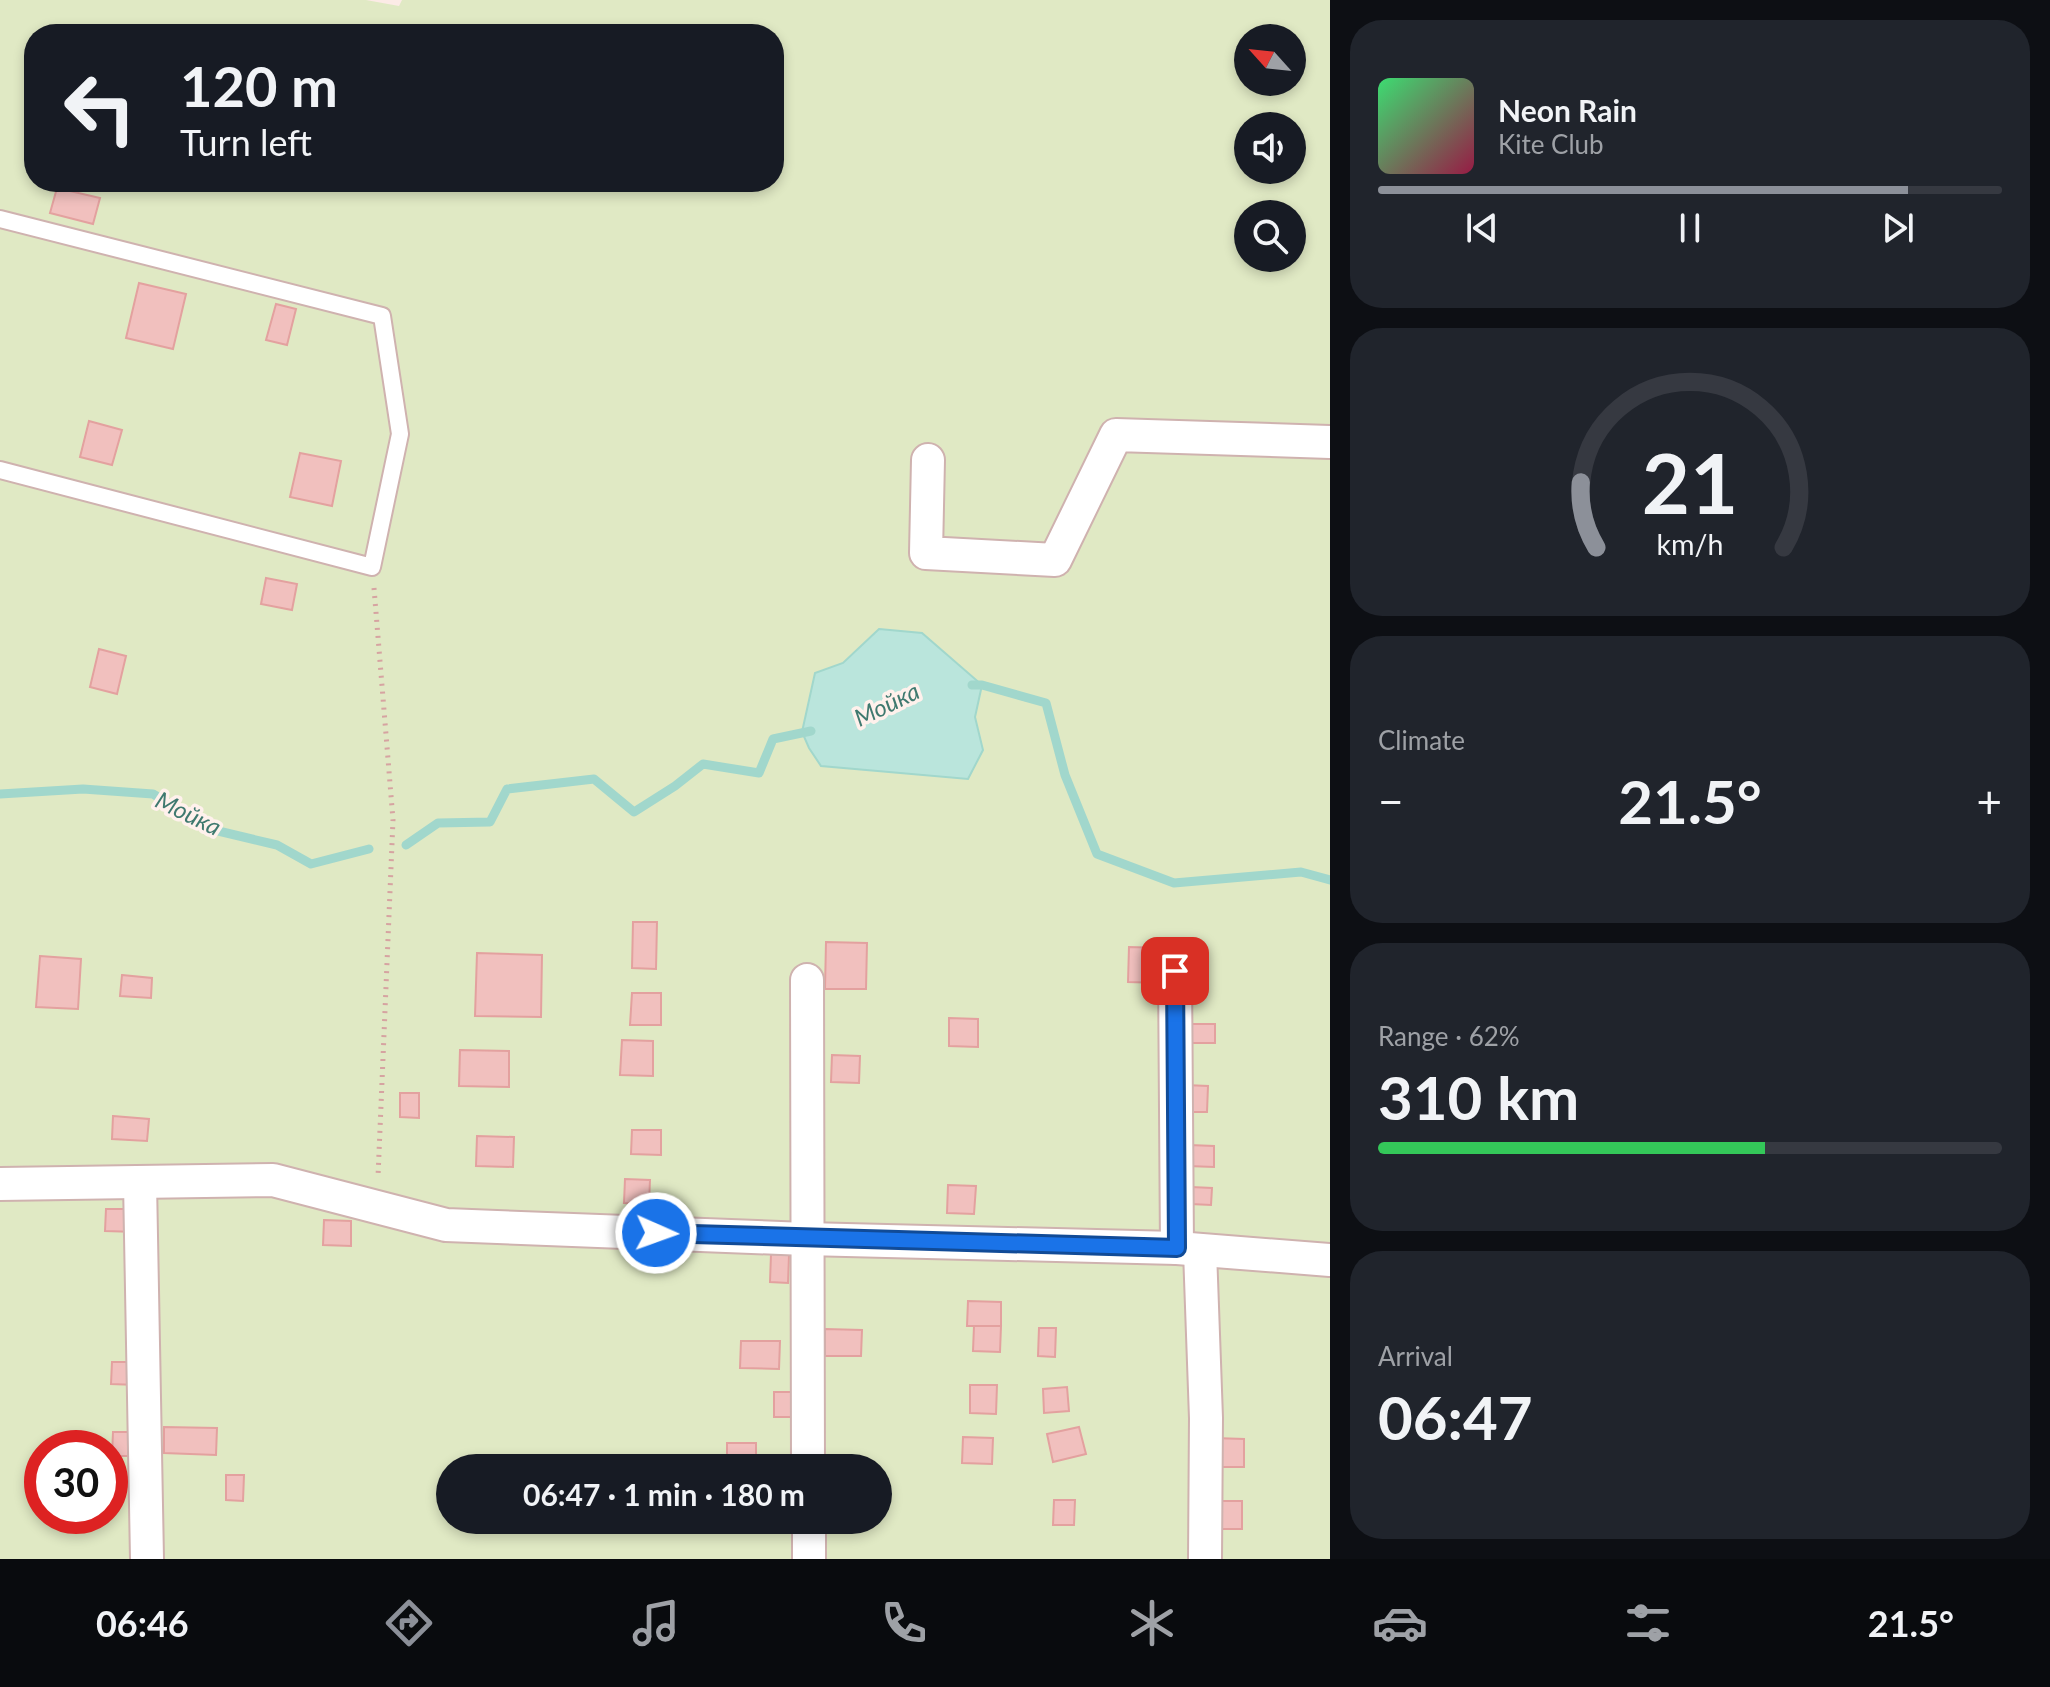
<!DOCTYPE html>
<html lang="en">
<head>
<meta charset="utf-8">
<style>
  :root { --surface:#171b24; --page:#20242c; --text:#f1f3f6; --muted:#9ea1a6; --line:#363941; --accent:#8c9099 }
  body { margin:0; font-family:Lato,sans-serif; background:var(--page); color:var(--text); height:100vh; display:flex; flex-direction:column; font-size:30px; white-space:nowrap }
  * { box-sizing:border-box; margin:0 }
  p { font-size:26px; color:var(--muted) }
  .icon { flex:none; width:44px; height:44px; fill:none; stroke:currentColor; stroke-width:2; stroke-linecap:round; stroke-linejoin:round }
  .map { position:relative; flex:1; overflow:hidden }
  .panel { display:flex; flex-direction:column; gap:20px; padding:20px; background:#0d0f14; width:720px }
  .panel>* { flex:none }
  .banner { position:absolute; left:24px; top:24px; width:760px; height:168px; border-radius:32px; box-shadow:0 4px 12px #0003; background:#171b24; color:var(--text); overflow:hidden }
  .needle { width:52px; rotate:297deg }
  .fabs { position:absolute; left:1234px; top:24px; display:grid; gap:16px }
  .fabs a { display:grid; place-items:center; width:72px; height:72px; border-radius:50%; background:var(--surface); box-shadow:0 4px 12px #0003; font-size:40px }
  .speed { position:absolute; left:24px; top:1430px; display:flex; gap:16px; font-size:40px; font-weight:700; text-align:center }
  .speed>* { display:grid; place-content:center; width:104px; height:104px; border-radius:50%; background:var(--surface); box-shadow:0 4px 12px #0003; line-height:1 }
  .speed .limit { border:12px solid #d22; background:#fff; color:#111 }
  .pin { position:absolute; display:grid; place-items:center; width:68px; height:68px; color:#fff; margin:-34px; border-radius:16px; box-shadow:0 4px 12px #0006 }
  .me { position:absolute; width:88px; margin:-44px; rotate:92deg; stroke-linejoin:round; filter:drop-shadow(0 0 6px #0008) }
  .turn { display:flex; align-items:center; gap:28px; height:168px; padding:0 24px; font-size:36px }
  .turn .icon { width:104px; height:104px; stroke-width:2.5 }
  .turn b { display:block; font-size:56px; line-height:68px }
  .big { font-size:60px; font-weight:700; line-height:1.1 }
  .panel .tile { flex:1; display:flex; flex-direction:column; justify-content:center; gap:12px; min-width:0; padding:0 28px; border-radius:32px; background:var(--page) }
  .panel .dial { align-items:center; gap:0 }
  .dial svg { height:208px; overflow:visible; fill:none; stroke:var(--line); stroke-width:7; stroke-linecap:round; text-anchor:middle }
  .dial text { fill:var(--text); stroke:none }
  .song { display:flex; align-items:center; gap:24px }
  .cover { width:96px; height:96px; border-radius:12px; background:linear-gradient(135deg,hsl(140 70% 55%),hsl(340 70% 35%)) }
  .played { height:8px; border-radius:4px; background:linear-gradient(90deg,var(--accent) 85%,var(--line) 85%) }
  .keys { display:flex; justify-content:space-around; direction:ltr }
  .heat { display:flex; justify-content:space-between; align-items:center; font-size:44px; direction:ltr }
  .charge { height:12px; border-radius:6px; background:linear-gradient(90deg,#34c759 62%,var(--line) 0) }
  .trip { position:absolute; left:436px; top:1454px; width:456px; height:80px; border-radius:40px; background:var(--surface); box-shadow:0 4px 12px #0003; font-weight:700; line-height:80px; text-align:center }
  .tabs { display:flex; height:128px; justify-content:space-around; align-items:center; background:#090b0e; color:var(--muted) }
  .tabs .icon { width:56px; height:56px }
  .tabs .current { color:var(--accent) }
  .tabs b { font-size:36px; color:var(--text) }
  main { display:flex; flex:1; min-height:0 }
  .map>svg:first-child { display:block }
</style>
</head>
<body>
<main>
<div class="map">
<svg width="1330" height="1559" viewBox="0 0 1330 1559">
  <rect width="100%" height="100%" fill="#fcebe6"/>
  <path fill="#e0e9c4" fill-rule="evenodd" d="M0 0H366L399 6 402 0H1330V1559H0ZM34 34H774V182H34ZM1248 38H1292V82H1248ZM1248 126H1292V170H1248ZM1248 214H1292V258H1248ZM42 1448H110V1516H42ZM450 1468H878V1520H450Z"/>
  <polygon fill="#bae5dc" stroke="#a1d7cc" stroke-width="2" points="879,629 922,633 982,685 975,717 983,750 968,779 821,766 809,748 802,732 815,673 843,663"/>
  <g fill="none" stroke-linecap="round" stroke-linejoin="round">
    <g stroke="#a1d7cc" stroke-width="9">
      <polyline points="972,685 982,685 1046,703 1065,775 1097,854 1174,883 1301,872 1330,880"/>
      <polyline points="0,794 83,789 153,794 214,830 277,845 311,864 369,849"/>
      <polyline points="406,845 438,823 490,822 507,789 594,779 634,812 675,786 703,764 759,773 773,739 811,731"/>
    </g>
  </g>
  <g fill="#f1c0be" stroke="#e3a19f" stroke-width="2">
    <polygon points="57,188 100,198 93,224 50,213"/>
    <polygon points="139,283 186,294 173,349 126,338"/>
    <polygon points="276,304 296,309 287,345 266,340"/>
    <polygon points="89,421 122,430 112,465 80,457"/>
    <polygon points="300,453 341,461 332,506 290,497"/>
    <polygon points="266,578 297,584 292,610 261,604"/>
    <polygon points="99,649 126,656 117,694 90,687"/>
    <polygon points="633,922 657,922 656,969 632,968"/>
    <polygon points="826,942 867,943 866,989 825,989"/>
    <polygon points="1129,947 1163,948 1162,983 1128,982"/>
    <polygon points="477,953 542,955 541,1017 475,1016"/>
    <polygon points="40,956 81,959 78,1009 36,1007"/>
    <polygon points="122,975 152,978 151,998 120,996"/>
    <polygon points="632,993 661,993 661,1025 630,1025"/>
    <polygon points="949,1018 978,1019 978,1047 949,1046"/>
    <polygon points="1191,1024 1215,1024 1215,1043 1190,1043"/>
    <polygon points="622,1040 653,1041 653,1076 620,1075"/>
    <polygon points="460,1050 509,1051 509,1087 459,1086"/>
    <polygon points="832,1055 860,1056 859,1083 831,1082"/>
    <polygon points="1185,1085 1208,1086 1207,1112 1185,1112"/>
    <polygon points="400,1093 419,1093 419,1118 400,1117"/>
    <polygon points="113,1116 149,1119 147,1141 112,1139"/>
    <polygon points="632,1130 661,1130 661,1155 631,1154"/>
    <polygon points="477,1136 514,1137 513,1167 476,1166"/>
    <polygon points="1189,1145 1214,1146 1214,1167 1188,1166"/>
    <polygon points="625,1179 650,1180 649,1204 624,1203"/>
    <polygon points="948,1185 976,1186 974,1214 947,1213"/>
    <polygon points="1191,1187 1212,1188 1211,1205 1191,1204"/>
    <polygon points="106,1209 138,1209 137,1232 105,1231"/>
    <polygon points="324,1220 351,1221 351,1246 323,1245"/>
    <polygon points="771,1254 789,1255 788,1283 770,1282"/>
    <polygon points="968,1301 1001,1302 1001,1326 967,1326"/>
    <polygon points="974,1326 1001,1326 1000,1352 973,1351"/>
    <polygon points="1039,1328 1056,1328 1055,1357 1038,1356"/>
    <polygon points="825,1329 862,1330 861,1356 825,1356"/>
    <polygon points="741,1341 780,1341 779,1369 740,1368"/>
    <polygon points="112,1362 138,1362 137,1385 111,1384"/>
    <polygon points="970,1385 997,1385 996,1414 970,1413"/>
    <polygon points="1067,1387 1069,1411 1044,1413 1043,1389"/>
    <rect x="774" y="1392" width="21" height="25"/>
    <polygon points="164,1427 217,1428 216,1455 164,1453"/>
    <polygon points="1079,1427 1086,1454 1053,1462 1047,1434"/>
    <polygon points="113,1432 138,1432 137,1456 112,1456"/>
    <polygon points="963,1437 993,1438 992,1464 962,1463"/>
    <polygon points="1214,1438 1244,1439 1244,1467 1214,1467"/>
    <polygon points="727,1443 756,1443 756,1468 727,1467"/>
    <polygon points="226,1475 244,1475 243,1501 226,1500"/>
    <polygon points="1054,1500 1075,1500 1074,1525 1053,1525"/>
    <polygon points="1216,1501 1242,1501 1242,1529 1215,1529"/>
  </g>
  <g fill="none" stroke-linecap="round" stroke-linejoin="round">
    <defs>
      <polyline id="service" points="0,219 382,316 400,434 372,567 0,470"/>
      <g id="minor">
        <polyline points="928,460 926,553 1055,560 1116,435 1330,442"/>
        <polyline points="1175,971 1177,1248"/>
        <polyline points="807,980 808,1468"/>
        <polyline points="140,1182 147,1559"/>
        <polyline points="0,1184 273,1180 446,1225 806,1239 1177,1248 1330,1260"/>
        <polyline points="1200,1251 1206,1418 1205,1559"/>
        <polyline points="809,1520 809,1559"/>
      </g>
    </defs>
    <use href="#service" stroke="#cfb2af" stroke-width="20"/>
    <use href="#minor" stroke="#cfb2af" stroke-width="36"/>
    <polyline stroke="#d6a3a1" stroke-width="5" stroke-dasharray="2 6" stroke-linecap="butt" points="374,588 393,820 378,1177"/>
    <use href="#service" stroke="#fff" stroke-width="16"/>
    <use href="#minor" stroke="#fff" stroke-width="32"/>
  </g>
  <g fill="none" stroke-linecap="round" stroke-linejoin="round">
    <defs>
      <polyline id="route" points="656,1233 1177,1248 1175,971"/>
    </defs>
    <use href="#route" stroke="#114b97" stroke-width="20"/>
    <use href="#route" stroke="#1a73e8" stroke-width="14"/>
  </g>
  <g text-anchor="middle" stroke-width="7" stroke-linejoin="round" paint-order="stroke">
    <g font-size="24" font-style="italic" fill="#3f796f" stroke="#fff1ec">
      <text transform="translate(887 705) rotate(-26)" y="8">Мойка</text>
      <text transform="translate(188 814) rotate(26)" y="8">Мойка</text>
    </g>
  </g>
</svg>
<div class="fabs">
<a><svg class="needle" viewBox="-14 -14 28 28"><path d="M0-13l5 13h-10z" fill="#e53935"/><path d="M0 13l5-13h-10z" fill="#9ea1a6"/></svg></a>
<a><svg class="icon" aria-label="sound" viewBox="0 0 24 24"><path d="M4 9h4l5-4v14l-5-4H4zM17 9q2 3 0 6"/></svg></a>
<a><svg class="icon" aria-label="search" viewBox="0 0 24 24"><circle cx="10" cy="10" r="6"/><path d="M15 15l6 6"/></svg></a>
</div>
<div class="speed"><div class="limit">30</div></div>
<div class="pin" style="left:1175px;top:971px;background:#d93025"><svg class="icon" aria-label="arrive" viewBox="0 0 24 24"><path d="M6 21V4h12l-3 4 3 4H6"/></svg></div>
<svg class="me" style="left:656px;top:1233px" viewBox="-20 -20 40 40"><circle r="17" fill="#1a73e8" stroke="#fff" stroke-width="3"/><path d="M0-11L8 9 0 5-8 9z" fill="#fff"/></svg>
<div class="trip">06:47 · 1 min · 180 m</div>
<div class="banner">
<div class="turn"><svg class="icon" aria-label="left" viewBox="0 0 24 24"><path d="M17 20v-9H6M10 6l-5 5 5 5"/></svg><div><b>120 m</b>Turn left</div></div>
</div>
</div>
<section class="panel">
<div class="tile">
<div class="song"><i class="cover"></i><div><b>Neon Rain</b><p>Kite Club</p></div></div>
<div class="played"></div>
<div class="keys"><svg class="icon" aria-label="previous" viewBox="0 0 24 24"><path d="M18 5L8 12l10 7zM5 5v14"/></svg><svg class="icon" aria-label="pause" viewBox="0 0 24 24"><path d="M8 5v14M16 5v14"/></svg><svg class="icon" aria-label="next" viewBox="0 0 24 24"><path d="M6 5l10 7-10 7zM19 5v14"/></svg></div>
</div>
<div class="tile dial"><svg viewBox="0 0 100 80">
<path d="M14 69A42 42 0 1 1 86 69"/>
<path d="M14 69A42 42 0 0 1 8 44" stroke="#8c9099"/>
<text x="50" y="56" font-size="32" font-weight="700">21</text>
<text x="50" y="72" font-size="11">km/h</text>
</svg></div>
<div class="tile"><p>Climate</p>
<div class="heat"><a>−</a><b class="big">21.5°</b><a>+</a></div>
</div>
<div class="tile"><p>Range · 62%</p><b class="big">310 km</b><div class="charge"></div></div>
<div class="tile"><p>Arrival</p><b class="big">06:47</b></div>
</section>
</main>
<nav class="tabs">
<b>06:46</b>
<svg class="icon current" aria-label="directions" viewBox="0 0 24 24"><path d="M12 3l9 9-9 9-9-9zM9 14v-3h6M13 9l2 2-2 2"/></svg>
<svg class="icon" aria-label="music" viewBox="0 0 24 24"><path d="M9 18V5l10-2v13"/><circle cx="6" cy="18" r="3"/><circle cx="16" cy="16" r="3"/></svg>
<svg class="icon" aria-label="phone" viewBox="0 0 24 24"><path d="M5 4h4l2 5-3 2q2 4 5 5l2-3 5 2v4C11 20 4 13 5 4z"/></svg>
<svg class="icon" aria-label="climate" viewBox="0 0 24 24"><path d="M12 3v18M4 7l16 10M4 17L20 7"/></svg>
<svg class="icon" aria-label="car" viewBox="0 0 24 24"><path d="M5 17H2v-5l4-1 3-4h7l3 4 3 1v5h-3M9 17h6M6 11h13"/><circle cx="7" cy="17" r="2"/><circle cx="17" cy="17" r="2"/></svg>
<svg class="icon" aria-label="filters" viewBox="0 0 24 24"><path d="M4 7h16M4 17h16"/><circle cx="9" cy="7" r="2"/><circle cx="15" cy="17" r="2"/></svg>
<b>21.5°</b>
</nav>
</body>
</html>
